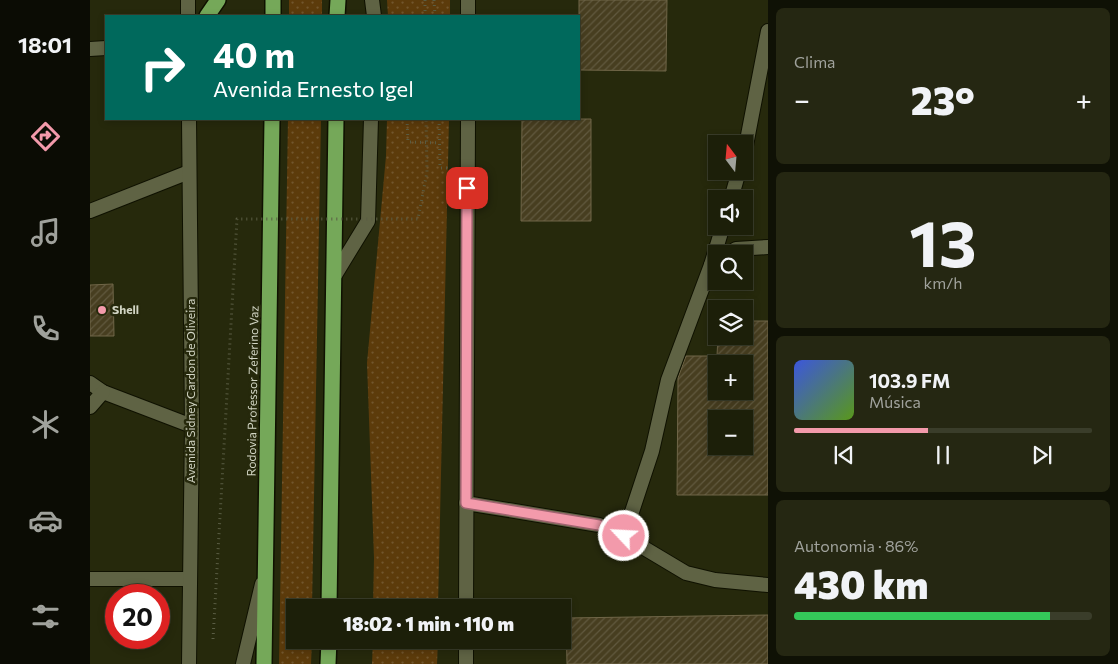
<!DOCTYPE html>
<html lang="pt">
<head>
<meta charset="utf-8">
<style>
  :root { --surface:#1c1f09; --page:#252712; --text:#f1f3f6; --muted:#a0a29c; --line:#3a3d2a; --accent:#f39aab }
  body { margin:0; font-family:Commissioner,sans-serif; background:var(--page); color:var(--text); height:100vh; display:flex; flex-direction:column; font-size:19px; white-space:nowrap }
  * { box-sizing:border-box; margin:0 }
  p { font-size:16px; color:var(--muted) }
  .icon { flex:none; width:28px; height:28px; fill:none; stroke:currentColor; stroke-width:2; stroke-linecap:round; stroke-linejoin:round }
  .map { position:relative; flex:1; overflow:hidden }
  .panel { display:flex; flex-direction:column; gap:8px; padding:8px; background:#0f1105; width:350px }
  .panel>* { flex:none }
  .top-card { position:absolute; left:15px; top:15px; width:475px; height:105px; border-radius:0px; box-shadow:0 2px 8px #0003,0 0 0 1px var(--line); background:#00695c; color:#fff; overflow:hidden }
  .needle { width:32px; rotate:344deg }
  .buttons { position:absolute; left:618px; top:135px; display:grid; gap:10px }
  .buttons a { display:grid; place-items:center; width:45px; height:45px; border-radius:0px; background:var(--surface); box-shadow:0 2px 8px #0003,0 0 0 1px var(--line); font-size:25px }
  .speed { position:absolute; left:15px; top:584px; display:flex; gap:10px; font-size:25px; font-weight:700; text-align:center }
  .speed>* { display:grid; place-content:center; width:65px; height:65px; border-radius:50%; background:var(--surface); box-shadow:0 2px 8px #0003,0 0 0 1px var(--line); line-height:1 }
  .speed .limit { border:8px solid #d22; background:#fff; color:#111 }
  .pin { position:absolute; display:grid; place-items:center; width:42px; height:42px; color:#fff; margin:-21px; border-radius:10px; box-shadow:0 2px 8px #0006 }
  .me { position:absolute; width:55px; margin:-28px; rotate:295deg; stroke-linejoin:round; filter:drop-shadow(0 0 4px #0008) }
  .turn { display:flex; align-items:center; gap:18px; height:105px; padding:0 25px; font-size:22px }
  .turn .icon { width:65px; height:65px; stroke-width:2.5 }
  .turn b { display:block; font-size:35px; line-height:42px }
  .big { font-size:38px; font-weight:800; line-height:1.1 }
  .panel .tile { flex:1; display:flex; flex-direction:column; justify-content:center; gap:8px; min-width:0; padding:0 18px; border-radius:8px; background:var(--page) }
  .panel .dial { align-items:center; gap:0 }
  .dial b { font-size:65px; line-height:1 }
  .song { display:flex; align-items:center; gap:15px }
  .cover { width:60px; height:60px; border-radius:8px; background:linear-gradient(135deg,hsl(230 70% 55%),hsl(90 70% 35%)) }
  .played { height:5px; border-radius:2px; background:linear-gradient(90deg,var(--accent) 45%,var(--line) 45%) }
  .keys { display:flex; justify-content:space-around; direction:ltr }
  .heat { display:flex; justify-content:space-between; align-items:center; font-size:28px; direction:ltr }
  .charge { height:8px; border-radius:4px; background:linear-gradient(90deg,#34c759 86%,var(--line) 0) }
  .trip { position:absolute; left:196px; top:599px; width:285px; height:50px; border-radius:0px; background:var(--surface); box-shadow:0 2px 8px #0003,0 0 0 1px var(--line); font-weight:800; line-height:50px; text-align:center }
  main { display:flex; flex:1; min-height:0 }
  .menu { display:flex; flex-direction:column; width:90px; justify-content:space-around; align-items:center; background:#0b0c04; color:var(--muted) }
  .menu .icon { width:35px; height:35px }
  .menu .current { color:var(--accent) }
  .menu b { font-size:22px; color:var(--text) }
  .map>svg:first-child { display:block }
</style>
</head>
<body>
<main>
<nav class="menu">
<b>18:01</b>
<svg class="icon current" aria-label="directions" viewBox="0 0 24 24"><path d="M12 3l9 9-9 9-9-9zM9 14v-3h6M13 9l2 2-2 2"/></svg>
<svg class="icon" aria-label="music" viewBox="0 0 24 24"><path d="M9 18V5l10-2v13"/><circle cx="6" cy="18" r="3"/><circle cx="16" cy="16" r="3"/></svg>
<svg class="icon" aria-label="phone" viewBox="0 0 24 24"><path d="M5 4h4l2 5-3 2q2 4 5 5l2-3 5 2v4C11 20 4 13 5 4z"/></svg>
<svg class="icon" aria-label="climate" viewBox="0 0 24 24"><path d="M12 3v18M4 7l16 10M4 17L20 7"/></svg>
<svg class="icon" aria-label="car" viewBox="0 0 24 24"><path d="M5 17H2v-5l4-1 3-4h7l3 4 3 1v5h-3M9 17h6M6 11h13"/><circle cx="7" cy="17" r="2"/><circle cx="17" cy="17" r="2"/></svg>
<svg class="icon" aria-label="filters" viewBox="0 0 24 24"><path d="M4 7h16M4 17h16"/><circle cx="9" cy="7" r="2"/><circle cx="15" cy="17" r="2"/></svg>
</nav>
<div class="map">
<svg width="678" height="664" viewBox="0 0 678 664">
  <defs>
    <pattern id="grass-dots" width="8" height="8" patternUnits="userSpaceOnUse" patternTransform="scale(1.25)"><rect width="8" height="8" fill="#5c3b0b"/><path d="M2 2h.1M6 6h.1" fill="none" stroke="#72562d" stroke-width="1.8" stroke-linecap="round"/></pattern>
    <pattern id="building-hatch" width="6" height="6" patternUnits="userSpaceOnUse" patternTransform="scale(1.25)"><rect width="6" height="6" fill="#473e20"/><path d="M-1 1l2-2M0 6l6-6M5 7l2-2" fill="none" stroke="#61593f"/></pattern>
  </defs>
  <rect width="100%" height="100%" fill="#26290c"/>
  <g fill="url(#grass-dots)">
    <rect x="199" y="0" width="33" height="16"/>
    <polygon points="297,0 360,0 360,16 298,16"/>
    <polygon points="198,119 231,119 222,607 205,608 205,640 222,640 221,664 189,664"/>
    <polygon points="297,119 359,119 348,607 283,607 284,558 277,363 296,156"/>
    <polygon points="283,640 348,640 347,664 282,664"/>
  </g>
  <g fill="url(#building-hatch)" stroke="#706648" fill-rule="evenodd">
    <polygon points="489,0 577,0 576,71 489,70"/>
    <polygon points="432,119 501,119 501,221 431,221"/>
    <polygon points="23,284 24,336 0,336 0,285"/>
    <path d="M654 321H678V495H587L588 378 596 356H627L628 336H654ZM626 364H654V391H626ZM626 419H654V446H626Z"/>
    <polygon points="678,615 678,664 477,664 476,618"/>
  </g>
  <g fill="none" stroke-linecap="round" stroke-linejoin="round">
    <defs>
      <g id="service">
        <polyline points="282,0 284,16"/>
        <polyline points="0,49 16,48"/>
        <polyline points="654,156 678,31"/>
        <polyline points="641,199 649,171"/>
        <polyline points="0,211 99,172"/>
        <polyline points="639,254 646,249 678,247"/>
        <polyline points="621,265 633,226"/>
        <polyline points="245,275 278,221 281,119"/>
        <polyline points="0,383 13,392 102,426"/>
        <polyline points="0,407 13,392"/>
        <polyline points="376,503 509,525 534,536 596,573 625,580 678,585"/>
        <polyline points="534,536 562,451 578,380 621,265 626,262"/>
        <polyline points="0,579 100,579"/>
        <polyline points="153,664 172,584"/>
      </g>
      <g id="tertiary">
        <polyline points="98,16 98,0"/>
        <polyline points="378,16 378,0"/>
        <polyline points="99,119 102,426 99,664"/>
        <polyline points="376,608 378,119"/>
        <polyline points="376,640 376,664"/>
      </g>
      <g id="motorway">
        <polyline points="117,16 128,0"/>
        <polyline points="183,16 183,0"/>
        <polyline points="247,16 248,0"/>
        <polyline points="239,608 246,119"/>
        <polyline points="174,664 182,119"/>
        <polyline points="238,664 239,640"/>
      </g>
    </defs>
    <use href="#service" stroke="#0f1100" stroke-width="16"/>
    <use href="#tertiary" stroke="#0f1100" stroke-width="16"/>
    <use href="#motorway" stroke="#0f1100" stroke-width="18"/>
    <g stroke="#5a5d44" stroke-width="3" stroke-dasharray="1 4" stroke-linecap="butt">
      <polyline points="335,0 335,16"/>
      <polyline points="344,0 345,16"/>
      <polyline points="317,119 318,142 350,143"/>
      <polyline points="349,119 350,168 357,168"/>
    </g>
    <use href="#service" stroke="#5f6344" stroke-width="14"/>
    <use href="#tertiary" stroke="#5f6344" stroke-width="14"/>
    <use href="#motorway" stroke="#75a859" stroke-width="15"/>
    <polyline stroke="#5a5d44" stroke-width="3" stroke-dasharray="1 4" stroke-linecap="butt" points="123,639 147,219 328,219 337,172 336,119"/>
  </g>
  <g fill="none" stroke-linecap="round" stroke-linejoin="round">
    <defs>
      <polyline id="route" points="377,188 376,503 509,525 534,536"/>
    </defs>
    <use href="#route" stroke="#9e646f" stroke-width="12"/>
    <use href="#route" stroke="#f39aab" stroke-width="9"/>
  </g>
  <circle fill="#f39aab" stroke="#26290c" stroke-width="2" cx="12" cy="310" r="5"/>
  <g text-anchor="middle" stroke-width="5" stroke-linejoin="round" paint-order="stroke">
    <g font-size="12" font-weight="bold" fill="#d2d5c4" stroke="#26290c" text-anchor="start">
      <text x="22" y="314">Shell</text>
    </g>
    <g font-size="12" fill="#d2d5c4" stroke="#26290c">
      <text transform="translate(101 391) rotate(-90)" y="4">Avenida Sidney Cardon de Oliveira</text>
      <text transform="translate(163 391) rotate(-89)" y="4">Rodovia Professor Zeferino Vaz</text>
    </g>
  </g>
</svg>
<div class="buttons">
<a><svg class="needle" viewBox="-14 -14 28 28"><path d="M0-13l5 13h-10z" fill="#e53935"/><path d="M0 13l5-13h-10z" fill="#a0a29c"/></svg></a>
<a><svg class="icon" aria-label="sound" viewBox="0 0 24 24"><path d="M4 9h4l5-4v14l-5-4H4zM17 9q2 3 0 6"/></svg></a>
<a><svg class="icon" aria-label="search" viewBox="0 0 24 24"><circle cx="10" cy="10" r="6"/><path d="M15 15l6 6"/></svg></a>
<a><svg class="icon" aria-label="layers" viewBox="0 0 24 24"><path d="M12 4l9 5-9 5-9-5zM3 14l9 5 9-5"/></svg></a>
<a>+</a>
<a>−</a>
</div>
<div class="speed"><div class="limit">20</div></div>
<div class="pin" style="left:377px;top:188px;background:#d93025"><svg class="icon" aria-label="arrive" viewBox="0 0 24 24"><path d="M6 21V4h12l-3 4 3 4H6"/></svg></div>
<svg class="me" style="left:534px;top:536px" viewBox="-20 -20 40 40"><circle r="17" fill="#f39aab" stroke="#fff" stroke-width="3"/><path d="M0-11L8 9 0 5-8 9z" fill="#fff"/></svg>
<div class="trip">18:02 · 1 min · 110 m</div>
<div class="top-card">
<div class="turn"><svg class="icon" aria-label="right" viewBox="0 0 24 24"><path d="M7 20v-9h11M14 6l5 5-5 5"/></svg><div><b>40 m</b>Avenida Ernesto Igel</div></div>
</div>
</div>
<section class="panel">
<div class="tile"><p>Clima</p>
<div class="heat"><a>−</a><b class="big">23°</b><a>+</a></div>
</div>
<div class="tile dial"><b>13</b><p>km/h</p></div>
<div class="tile">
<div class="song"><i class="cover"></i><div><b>103.9 FM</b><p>Música</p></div></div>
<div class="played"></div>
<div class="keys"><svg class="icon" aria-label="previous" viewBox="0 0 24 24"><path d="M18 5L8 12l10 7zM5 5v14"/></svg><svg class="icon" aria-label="pause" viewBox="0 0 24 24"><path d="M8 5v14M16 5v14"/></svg><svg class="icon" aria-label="next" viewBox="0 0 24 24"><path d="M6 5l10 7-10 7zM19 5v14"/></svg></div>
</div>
<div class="tile"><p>Autonomia · 86%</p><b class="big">430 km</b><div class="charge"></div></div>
</section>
</main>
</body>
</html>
